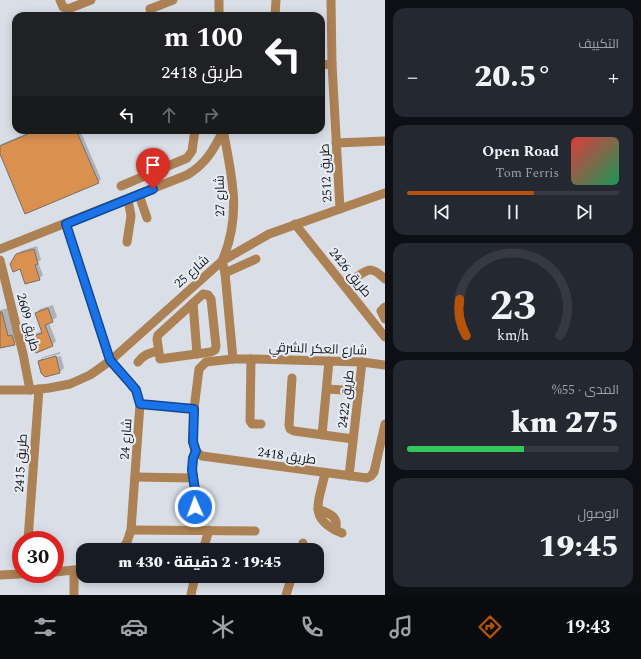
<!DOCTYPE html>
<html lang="ar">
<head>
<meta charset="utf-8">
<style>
  :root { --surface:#171b24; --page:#242831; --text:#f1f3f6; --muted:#9ea1a6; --line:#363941; --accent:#b45309 }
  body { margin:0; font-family:Spectral,Cairo,serif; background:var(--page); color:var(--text); direction:rtl; height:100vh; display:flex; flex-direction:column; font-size:15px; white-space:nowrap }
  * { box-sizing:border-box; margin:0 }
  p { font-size:13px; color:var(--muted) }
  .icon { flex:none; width:22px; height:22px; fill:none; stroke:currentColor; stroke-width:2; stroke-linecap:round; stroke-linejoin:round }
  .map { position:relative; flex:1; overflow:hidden; direction:ltr }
  .side { display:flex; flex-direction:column; gap:8px; padding:8px; background:#0d0f14; width:256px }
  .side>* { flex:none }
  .top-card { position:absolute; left:12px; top:12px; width:313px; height:122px; border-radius:12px; box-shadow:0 2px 10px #0003; direction:rtl; background:#202124; color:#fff; overflow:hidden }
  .speed { position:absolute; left:12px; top:531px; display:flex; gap:8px; font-size:20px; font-weight:700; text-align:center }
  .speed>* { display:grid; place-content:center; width:52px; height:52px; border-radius:50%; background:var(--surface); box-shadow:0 2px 10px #0003; line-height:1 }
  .speed .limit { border:6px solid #d22; background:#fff; color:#111 }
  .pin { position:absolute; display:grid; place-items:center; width:34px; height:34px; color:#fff; margin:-41px -17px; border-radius:50% 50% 50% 0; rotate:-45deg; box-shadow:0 0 4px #0007 }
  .pin .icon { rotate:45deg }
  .me { position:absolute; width:44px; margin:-22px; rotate:358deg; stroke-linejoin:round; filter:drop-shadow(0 0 3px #0008) }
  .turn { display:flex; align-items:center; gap:14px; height:84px; padding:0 16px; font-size:18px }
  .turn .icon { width:52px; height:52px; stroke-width:2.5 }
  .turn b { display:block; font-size:28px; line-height:34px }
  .lanes { display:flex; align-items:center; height:38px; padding:0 16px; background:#0003; justify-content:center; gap:20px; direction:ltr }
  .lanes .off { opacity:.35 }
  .big { font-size:30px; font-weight:800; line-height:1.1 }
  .side .widget { flex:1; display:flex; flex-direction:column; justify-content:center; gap:6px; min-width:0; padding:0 14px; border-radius:12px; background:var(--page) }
  .side .dial { align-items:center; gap:0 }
  .dial svg { height:104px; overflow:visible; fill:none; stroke:var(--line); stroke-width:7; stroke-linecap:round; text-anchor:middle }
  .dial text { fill:var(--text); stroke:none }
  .song { display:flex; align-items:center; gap:12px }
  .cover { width:48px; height:48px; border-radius:6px; background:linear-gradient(135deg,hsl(0 70% 55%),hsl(150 70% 35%)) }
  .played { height:4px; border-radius:2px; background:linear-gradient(90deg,var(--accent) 60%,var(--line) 60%) }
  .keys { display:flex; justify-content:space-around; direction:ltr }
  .heat { display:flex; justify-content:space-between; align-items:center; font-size:22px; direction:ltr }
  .charge { height:6px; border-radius:3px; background:linear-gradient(90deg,#34c759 55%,var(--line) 0) }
  .trip { position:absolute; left:76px; top:543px; width:248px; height:40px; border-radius:12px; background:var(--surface); box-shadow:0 2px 10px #0003; font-weight:800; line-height:40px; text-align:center; direction:rtl }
  .dock { display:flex; height:64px; justify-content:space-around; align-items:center; background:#090b0e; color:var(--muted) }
  .dock .icon { width:28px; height:28px }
  .dock .on { color:var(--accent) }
  .dock b { font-size:18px; color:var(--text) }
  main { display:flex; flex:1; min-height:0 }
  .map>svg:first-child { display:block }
</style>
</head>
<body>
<main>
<section class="side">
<div class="widget"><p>التكييف</p>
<div class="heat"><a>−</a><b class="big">20.5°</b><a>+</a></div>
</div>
<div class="widget">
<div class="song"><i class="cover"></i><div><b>Open Road</b><p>Tom Ferris</p></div></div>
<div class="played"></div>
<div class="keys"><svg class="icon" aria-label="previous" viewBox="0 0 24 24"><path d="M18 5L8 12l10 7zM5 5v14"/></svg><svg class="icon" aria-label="pause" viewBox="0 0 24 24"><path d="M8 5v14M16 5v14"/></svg><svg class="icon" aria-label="next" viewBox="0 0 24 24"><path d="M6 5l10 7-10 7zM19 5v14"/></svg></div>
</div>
<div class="widget dial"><svg viewBox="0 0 100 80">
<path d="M14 69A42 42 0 1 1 86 69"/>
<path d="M14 69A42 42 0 0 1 9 41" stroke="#b45309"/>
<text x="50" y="56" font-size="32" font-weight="700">23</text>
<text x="50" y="72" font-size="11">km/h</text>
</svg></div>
<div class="widget"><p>المدى · 55%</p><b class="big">275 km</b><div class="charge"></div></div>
<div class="widget"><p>الوصول</p><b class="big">19:45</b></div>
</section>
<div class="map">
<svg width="385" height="595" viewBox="0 0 385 595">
  <rect width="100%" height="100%" fill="#dadfe7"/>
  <g fill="#0003">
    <polygon points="35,130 80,130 101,179 98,182 0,151 0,146 1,144"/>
    <polygon points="37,246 41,260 38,262 43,275 39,279 17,255 21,251"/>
    <polygon points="53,305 57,317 49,323 56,341 52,345 31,338 35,334 42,331 36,313 40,309"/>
    <polygon points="8,308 20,339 14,344 0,347 0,310"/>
    <polygon points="60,352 60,354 43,358 43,360 61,356 64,368 60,372 45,376 39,361 43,357"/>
  </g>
  <g fill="#da9150" stroke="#766f69">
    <polygon points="37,130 76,130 99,183 25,214 0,154 0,146"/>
    <polygon points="34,249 38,264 35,265 40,280 25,284 20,269 13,272 10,264 16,254"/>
    <polygon points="48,308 53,322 45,325 53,346 36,353 30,337 42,333 35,313"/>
    <polygon points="0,312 2,312 8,336 12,335 15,345 0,348"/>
    <polygon points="56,356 60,373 45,377 41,373 38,361"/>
  </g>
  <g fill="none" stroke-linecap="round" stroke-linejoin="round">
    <g stroke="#ac8154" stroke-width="9">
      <polyline points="60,0 63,7 68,9 91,0"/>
      <polyline points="219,0 219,16"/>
      <polyline points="331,0 332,64 340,209"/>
      <polyline points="152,16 150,9 173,0"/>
      <polyline points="275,16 276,0"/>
      <polyline points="321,65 332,64"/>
      <path d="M223 130C232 176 242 216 222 261L225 273 233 359"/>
      <polyline points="336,143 385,141"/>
      <polyline points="121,186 187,158 192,151 195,130"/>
      <polyline points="139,195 147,218"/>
      <polyline points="66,224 110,361 131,384 136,390 140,404 131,530 127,542 122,550"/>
      <polyline points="295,224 385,337"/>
      <polyline points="127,242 131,216 128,199"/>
      <path d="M0 249 187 175C206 164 214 149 223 131"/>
      <polyline points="0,260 23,354 30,390"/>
      <polyline points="225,273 256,259"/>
      <path d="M357 277C370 267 373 268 385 279"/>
      <polygon points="203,294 208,295 211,299 216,346 215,350 211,352 160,359 157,339 158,335"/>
      <polyline points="193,303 197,354"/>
      <polyline points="385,307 381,311 385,319"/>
      <polyline points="251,359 250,421 252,424 261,424"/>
      <path d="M138 362C143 355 149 353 158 351"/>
      <polyline points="385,365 362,362 251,359 233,359 206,362 199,369 194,409 193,442 195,451 202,456 367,478 371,476 374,472 385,424"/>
      <polyline points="292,378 289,425 290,429 294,431 353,439"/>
      <polyline points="327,389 359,391"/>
      <polyline points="0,390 30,390 49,388 70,384 90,375 110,361 222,261 269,234 385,193"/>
      <polyline points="140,404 194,409"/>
      <polyline points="322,435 329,361"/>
      <path d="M325 473C319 503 307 519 342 533"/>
      <polyline points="349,476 362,362"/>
      <polyline points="135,477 193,478"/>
      <path d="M318 509C329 513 340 517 335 530"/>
      <polyline points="131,530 255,531"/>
      <path d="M195 530C195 517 196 504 195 492 194 477 190 465 195 451"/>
      <polyline points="28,540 39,389"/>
      <polyline points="203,550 209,530"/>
      <polyline points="301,550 303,543"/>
      <polyline points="74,571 74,595"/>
      <polyline points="55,572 83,569"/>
      <polyline points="0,575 21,574"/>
      <polyline points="191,595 195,576"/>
      <polyline points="286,595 292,576"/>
    </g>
  </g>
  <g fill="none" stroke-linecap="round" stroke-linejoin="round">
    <defs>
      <polyline id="route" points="153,189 66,224 110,360 131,384 136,390 140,404 194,409 193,442 196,451 193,458 192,470 195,490 195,507"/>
    </defs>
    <use href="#route" stroke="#114b97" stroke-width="10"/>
    <use href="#route" stroke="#1a73e8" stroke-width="7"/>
  </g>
  <g text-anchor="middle" stroke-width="4" stroke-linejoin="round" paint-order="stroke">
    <g font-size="13" fill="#151719" stroke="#e7ecf4">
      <text transform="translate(325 173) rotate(-93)" y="5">طريق 2512</text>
      <text transform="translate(219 196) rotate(-91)" y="5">شارع 27</text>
      <text transform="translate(191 271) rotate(-42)" y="5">شارع 25</text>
      <text transform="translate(351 272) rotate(51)" y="5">طريق 2426</text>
      <text transform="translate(29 322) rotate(76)" y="5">طريق 2609</text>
      <text transform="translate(318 348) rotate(2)" y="5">شارع العكر الشرقي</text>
      <text transform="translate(345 399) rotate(-83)" y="5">طريق 2422</text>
      <text transform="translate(125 439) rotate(-86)" y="5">شارع 24</text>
      <text transform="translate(287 455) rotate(8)" y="5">طريق 2418</text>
      <text transform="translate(20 463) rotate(-86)" y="5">طريق 2415</text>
    </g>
  </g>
</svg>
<div class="speed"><div class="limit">30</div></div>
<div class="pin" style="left:153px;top:189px;background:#d93025"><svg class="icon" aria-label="arrive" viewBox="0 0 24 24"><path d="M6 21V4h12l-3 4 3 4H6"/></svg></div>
<svg class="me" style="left:195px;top:507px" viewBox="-20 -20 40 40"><circle r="17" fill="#1a73e8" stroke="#fff" stroke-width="3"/><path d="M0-11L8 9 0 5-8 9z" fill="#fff"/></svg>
<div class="trip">19:45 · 2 دقيقة · 430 m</div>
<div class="top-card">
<div class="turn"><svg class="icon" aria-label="left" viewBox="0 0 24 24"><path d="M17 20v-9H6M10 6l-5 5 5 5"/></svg><div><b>100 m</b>طريق 2418</div></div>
<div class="lanes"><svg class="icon" aria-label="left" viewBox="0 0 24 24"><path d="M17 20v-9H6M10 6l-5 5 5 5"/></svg><svg class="icon off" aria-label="ahead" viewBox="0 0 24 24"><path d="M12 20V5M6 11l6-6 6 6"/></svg><svg class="icon off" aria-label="right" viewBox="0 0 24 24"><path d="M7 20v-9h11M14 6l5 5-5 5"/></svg></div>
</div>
</div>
</main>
<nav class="dock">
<b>19:43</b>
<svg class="icon on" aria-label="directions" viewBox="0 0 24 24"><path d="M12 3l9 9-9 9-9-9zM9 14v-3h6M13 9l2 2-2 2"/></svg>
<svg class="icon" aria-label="music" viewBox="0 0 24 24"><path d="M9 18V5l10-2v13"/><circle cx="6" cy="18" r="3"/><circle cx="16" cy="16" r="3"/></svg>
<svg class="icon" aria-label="phone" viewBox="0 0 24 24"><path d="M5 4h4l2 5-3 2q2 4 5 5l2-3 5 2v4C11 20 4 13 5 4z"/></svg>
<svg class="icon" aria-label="climate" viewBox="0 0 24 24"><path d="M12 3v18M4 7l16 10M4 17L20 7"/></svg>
<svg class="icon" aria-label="car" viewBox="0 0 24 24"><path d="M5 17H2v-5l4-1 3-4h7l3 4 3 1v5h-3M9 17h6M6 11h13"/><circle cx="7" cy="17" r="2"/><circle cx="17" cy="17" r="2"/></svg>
<svg class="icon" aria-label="filters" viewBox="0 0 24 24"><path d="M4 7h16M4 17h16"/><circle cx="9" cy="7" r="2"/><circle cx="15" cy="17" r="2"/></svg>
</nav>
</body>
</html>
